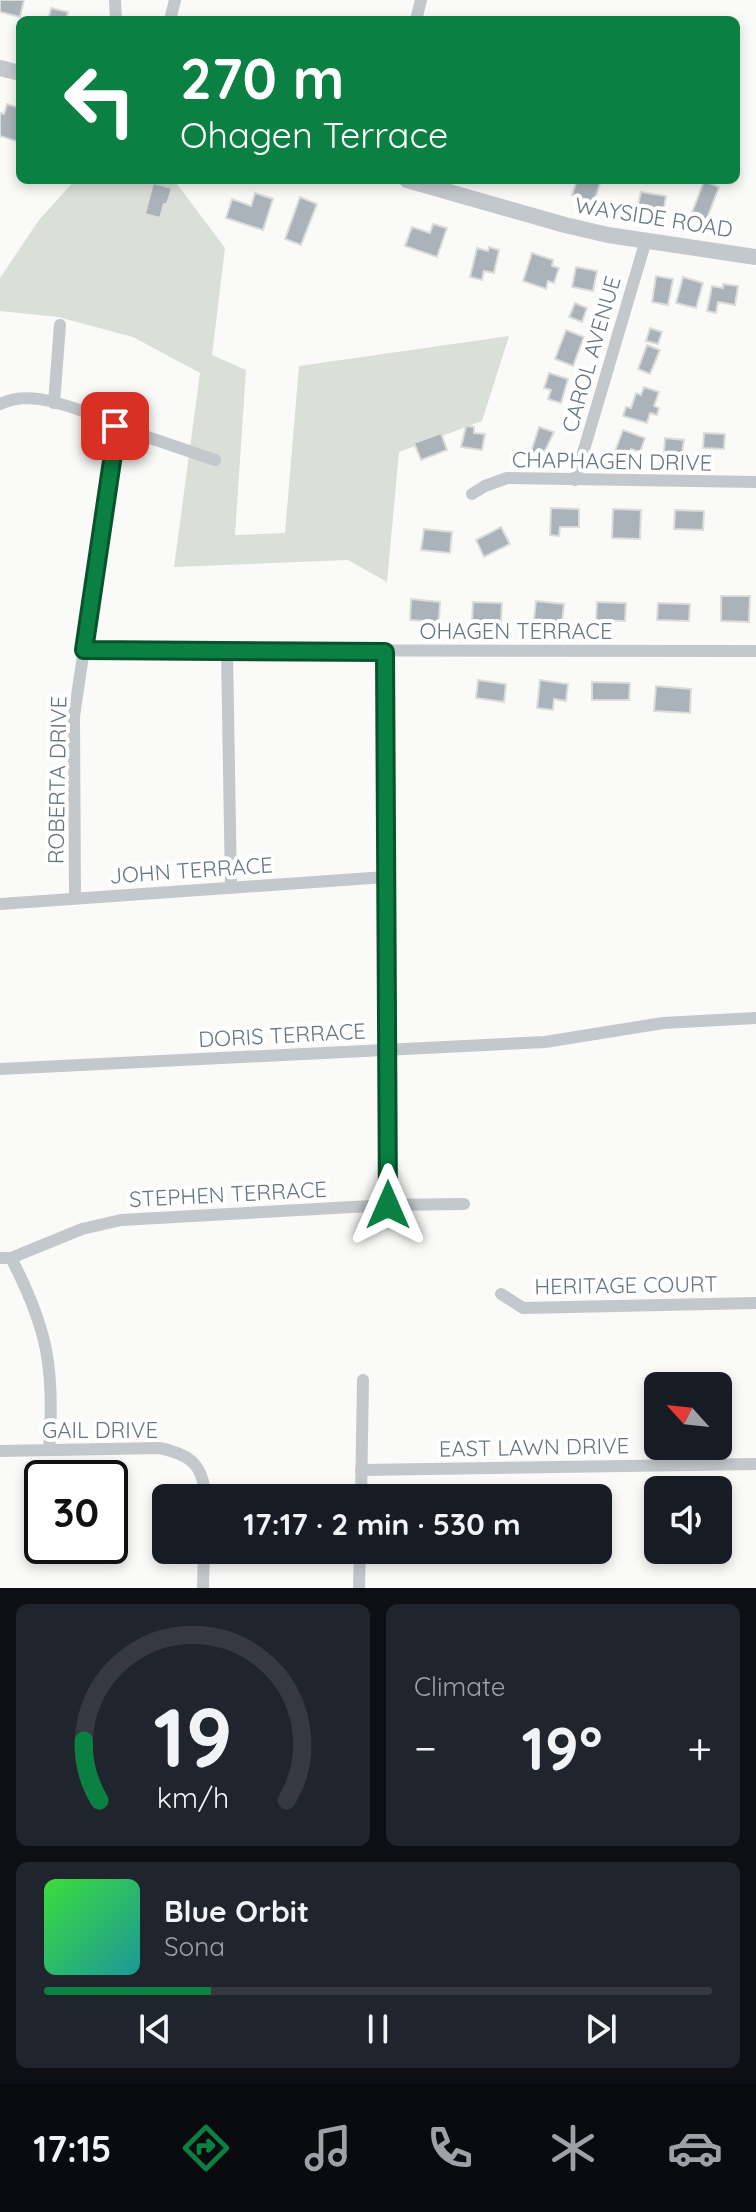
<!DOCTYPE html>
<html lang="en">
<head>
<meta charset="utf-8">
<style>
  :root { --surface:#171b24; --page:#20242c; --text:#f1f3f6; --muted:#9ea1a6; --line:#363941; --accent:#0b8043 }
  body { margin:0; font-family:Quicksand,sans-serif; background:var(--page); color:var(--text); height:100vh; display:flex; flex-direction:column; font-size:30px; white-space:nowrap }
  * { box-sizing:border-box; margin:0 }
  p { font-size:26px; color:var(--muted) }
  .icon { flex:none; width:44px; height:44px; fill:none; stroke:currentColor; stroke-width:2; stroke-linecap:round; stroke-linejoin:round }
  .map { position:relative; height:1588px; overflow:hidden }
  .sheet { display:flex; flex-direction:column; gap:16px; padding:16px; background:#0d0f14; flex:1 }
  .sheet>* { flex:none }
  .banner { position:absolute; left:16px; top:16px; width:724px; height:168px; border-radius:12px; box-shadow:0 4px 12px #0003; background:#0b8043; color:#fff; overflow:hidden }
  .needle { width:52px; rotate:297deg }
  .tools { position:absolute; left:644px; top:1372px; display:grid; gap:16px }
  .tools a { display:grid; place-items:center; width:88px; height:88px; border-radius:12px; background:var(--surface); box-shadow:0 4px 12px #0003; font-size:40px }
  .speed { position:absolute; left:24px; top:1460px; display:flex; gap:16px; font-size:40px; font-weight:700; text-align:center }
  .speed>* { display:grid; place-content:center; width:104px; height:104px; border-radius:50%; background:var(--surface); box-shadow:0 4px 12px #0003; line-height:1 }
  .speed .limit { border:4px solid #111; border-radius:12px; background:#fff; color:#111 }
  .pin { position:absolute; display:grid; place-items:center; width:68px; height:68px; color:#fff; margin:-34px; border-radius:16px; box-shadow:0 4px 12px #0006 }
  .me { position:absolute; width:88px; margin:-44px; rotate:0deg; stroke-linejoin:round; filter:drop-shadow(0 0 6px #0008) }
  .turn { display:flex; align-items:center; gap:28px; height:168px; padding:0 32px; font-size:36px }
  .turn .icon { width:104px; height:104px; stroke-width:2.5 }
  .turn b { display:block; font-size:56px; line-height:68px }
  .big { font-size:60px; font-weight:800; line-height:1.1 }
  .sheet .tile { flex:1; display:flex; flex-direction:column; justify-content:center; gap:12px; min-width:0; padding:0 28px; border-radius:12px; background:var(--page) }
  .sheet .dial { align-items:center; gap:0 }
  .dial svg { height:208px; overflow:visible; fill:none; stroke:var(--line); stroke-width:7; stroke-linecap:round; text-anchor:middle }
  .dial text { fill:var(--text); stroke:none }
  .song { display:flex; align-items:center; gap:24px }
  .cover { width:96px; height:96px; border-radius:12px; background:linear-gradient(135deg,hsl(120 70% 55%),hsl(180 70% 35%)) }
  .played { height:8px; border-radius:4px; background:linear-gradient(90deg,var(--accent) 25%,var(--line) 25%) }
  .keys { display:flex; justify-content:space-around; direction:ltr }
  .heat { display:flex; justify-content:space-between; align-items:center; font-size:44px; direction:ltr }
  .sheet .tiles { flex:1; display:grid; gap:16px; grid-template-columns:1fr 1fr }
  .tile:last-child { grid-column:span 2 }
  .trip { position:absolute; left:152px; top:1484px; width:460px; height:80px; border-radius:12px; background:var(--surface); box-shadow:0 4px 12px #0003; font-weight:800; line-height:80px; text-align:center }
  .tabs { display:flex; height:128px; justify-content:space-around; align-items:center; background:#090b0e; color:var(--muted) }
  .tabs .icon { width:56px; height:56px }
  .tabs .selected { color:var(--accent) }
  .tabs b { font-size:36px; color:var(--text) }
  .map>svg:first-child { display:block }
</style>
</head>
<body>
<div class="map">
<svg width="756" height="1588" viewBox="0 0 756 1588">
  <rect width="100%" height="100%" fill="#fafaf8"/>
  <polygon fill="#dadfd7" points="75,180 174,180 225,248 212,355 246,370 235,535 285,533 299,366 509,336 482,421 399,452 387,582 348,560 174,567 200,373 133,337 58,317 0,311 0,278 39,220"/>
  <g fill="#aab3b9" stroke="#dcdcda" stroke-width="2">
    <polygon points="0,0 24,0 20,17 0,12"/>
    <polygon points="51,8 68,12 66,20 48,20"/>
    <polygon points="7,104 20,108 19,142 0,136 0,113 4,114"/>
    <polygon points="577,180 601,180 594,202 572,195"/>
    <polygon points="704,181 719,187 706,221 691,215"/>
    <polygon points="153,183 172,188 167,204 164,204 160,218 145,214"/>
    <polygon points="641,192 666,196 663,214 637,209"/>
    <polygon points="255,193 273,199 263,230 226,218 232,199 251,206"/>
    <polygon points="300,197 317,204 301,245 285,239"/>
    <polygon points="433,224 447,228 437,257 405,246 412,227 430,233"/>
    <polygon points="489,247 499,250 494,273 484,271 482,280 470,277 477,248 488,251"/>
    <polygon points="532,253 553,260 552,266 559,268 554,283 548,281 546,289 523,281"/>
    <polygon points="576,267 597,271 593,291 572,287"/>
    <polygon points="656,276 673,279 668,305 652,302"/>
    <polygon points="683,277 703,283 696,308 676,303"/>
    <polygon points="723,284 738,286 735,305 718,302 716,313 707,311 712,286 723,288"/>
    <polygon points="575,303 587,308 582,322 569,317"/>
    <polygon points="650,328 662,332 658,344 646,341"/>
    <polygon points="566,330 584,337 573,366 555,359"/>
    <polygon points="647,345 660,350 650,374 638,369"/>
    <polygon points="549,373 568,379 561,403 548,399 551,390 544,388"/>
    <polygon points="644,387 659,392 654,406 659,408 657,415 650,413 647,423 623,416 626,407 631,408 636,393 641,395"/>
    <polygon points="466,426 474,427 474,433 485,434 482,450 461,447"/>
    <polygon points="539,427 554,432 543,455 531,452"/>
    <polygon points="623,430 645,438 640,452 631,449 627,459 614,454"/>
    <polygon points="441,433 447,450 421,460 414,443"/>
    <polygon points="704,433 725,434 724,449 703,448"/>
    <polygon points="665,438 684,440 682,454 664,452"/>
    <polygon points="551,508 579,509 579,527 560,527 559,536 550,535"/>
    <polygon points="613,509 641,510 640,539 612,538"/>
    <polygon points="675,510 704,511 703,530 674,529"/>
    <polygon points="501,527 510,544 484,557 476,540"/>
    <polygon points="424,529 452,532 450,553 421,550"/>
    <polygon points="721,596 750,596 749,622 721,621"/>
    <polygon points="411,599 440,602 439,622 410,620"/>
    <polygon points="536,601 564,604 562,622 534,619"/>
    <polygon points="473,602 502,603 501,622 472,621"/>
    <polygon points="597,602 626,603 625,621 596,620"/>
    <polygon points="658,603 690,604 689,621 657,620"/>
    <polygon points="478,680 506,684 504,702 476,698"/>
    <polygon points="540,680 568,684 566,701 554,699 553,710 537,708"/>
    <polygon points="592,682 630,683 629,700 592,700"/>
    <polygon points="656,686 691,689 690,713 654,711"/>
  </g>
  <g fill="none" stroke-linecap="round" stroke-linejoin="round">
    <g stroke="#c3c8cc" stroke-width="12">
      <polyline points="115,0 116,20"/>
      <polyline points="170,20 175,0"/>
      <polyline points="416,20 421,0"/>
      <polyline points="54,403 60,325"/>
      <path d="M0 404C31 389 67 407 99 416L110 421 115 426 215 460"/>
      <polyline points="575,480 646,240"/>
      <polyline points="472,494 485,486 507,478 756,482"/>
      <polyline points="84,650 756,651"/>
      <polyline points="227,651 231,888"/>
      <polyline points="385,652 388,1205"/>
      <polyline points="75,898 74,716 116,434 115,426"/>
      <polyline points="0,904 386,877"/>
      <polyline points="0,1069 545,1042 663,1023 756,1018"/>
      <polyline points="0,1258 11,1258 82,1229 121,1220 388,1205 464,1204"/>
      <path d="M11 1258C48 1329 55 1370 49 1450"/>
      <polyline points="501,1294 523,1308 756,1303"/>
      <path d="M0 1451 159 1448C190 1454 204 1465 205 1498"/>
      <polyline points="361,1470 756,1464"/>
      <polyline points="361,1498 363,1380"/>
      <polyline points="203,1588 204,1550"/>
      <polyline points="359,1588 360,1550"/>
    </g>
    <g stroke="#c3c8cc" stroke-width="16">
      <polyline points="0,68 20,73"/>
      <polyline points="407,180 565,225 608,235 756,257"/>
    </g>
  </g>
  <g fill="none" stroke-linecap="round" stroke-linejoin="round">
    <defs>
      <polyline id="route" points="115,426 116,434 84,650 385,652 388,1205"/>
    </defs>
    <use href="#route" stroke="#07532c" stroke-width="20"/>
    <use href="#route" stroke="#0b8043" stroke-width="14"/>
  </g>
  <g text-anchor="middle" stroke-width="8" stroke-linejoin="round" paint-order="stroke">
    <g font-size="22" fill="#657683" stroke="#fff">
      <text transform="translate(654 217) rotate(9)" y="8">WAYSIDE ROAD</text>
      <text transform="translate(591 354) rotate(-74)" y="8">CAROL AVENUE</text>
      <text transform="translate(612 461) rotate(1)" y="8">CHAPHAGEN DRIVE</text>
      <text x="516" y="639">OHAGEN TERRACE</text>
      <text transform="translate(57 780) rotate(-89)" y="8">ROBERTA DRIVE</text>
      <text transform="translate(191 870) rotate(-4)" y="8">JOHN TERRACE</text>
      <text transform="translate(282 1035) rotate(-3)" y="8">DORIS TERRACE</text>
      <text transform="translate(228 1194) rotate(-3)" y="8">STEPHEN TERRACE</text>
      <text transform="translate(626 1285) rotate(-1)" y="8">HERITAGE COURT</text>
      <text x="100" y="1438">GAIL DRIVE</text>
      <text transform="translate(534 1447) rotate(-1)" y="8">EAST LAWN DRIVE</text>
    </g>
  </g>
</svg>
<div class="tools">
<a><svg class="needle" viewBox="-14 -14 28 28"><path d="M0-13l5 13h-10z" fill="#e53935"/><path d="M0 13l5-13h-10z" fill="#9ea1a6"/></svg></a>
<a><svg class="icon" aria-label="sound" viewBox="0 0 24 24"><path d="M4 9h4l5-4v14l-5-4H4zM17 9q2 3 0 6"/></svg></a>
</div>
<div class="speed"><div class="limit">30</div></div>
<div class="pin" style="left:115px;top:426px;background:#d93025"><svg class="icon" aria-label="arrive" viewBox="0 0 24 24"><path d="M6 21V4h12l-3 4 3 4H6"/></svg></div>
<svg class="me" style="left:388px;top:1205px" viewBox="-20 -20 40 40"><path d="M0-17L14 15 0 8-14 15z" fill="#0b8043" stroke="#fff" stroke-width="4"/></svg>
<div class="trip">17:17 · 2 min · 530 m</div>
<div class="banner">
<div class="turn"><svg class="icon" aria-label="left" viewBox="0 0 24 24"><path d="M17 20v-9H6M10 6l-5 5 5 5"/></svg><div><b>270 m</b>Ohagen Terrace</div></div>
</div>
</div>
<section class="sheet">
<div class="tiles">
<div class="tile dial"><svg viewBox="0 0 100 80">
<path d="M14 69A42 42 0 1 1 86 69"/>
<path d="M14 69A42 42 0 0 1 8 46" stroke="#0b8043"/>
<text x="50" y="56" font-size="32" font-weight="700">19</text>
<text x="50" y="72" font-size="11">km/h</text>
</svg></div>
<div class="tile"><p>Climate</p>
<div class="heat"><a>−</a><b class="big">19°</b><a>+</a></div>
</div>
<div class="tile">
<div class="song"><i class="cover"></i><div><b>Blue Orbit</b><p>Sona</p></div></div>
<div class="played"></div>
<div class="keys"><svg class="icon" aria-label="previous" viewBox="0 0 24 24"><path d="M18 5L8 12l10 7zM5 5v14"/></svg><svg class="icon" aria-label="pause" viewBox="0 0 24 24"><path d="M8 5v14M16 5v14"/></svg><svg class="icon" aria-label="next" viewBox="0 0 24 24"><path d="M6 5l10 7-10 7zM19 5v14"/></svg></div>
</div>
</div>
</section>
<nav class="tabs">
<b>17:15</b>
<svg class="icon selected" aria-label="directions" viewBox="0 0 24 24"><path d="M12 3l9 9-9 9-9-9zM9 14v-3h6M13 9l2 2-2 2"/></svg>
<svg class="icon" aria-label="music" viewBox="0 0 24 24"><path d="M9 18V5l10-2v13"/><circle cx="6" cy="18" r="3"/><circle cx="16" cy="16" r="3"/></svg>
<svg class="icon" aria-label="phone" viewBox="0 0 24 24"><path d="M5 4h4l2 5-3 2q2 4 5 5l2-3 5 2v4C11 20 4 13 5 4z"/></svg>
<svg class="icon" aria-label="climate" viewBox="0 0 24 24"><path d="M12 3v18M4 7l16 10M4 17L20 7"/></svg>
<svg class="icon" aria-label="car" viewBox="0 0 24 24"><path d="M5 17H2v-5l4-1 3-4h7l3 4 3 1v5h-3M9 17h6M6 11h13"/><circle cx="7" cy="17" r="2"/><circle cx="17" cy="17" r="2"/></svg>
</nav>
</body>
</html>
